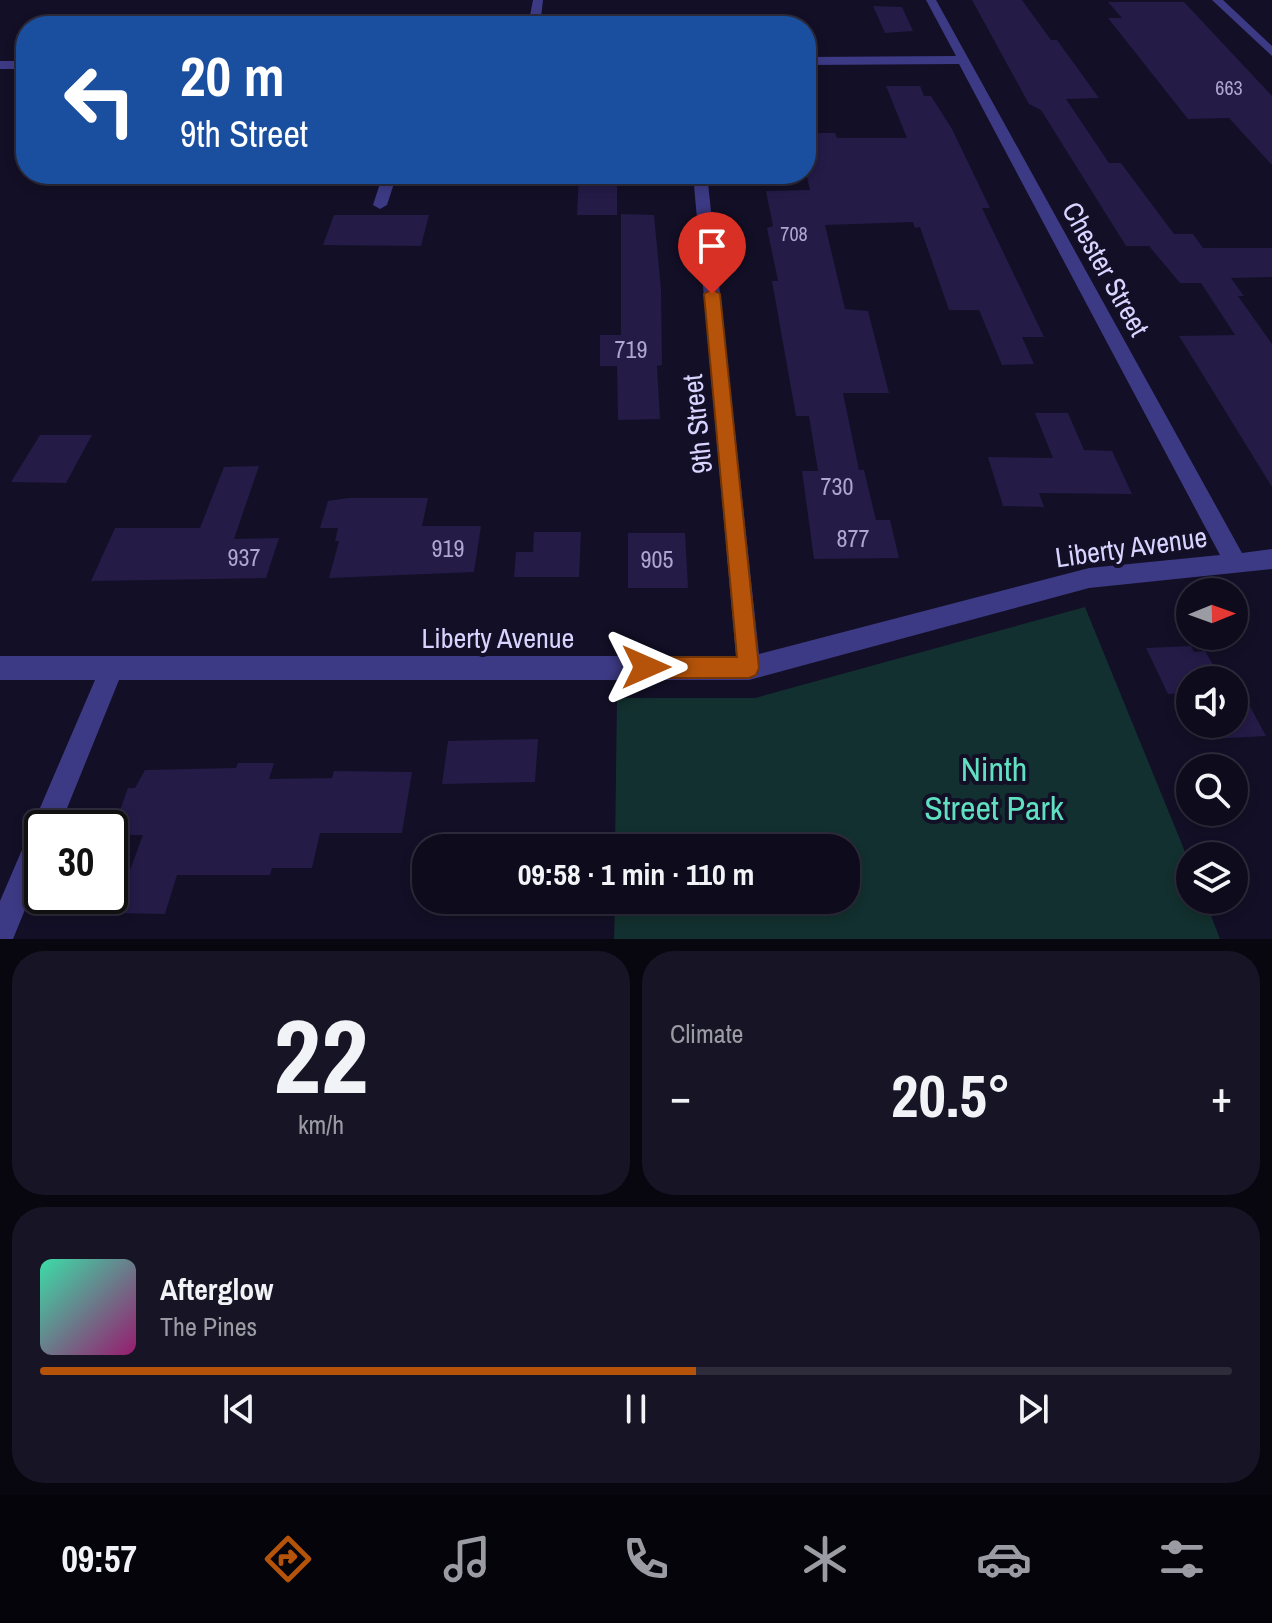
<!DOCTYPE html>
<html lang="en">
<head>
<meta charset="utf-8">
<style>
  :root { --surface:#0e0b1c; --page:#171425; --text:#f1f3f6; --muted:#9b9ba3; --line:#2e2b3b; --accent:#b45309 }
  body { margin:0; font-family:"Archivo Narrow",sans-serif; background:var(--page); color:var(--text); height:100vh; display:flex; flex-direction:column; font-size:30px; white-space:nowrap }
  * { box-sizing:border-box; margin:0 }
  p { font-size:26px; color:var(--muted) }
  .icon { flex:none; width:44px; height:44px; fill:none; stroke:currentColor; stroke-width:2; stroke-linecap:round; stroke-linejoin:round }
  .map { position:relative; height:939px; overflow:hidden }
  .drawer { display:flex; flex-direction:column; gap:12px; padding:12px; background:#08060f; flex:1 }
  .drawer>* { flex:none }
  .guide { position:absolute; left:16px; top:16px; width:800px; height:168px; border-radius:32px; box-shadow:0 4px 12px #0003,0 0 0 2px var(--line); background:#1a4fa0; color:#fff; overflow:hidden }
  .needle { width:52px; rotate:89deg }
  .controls { position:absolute; left:1176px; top:578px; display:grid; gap:16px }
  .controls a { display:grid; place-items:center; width:72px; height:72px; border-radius:50%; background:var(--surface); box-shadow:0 4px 12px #0003,0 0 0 2px var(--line); font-size:40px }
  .speed { position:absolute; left:24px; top:810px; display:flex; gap:16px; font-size:40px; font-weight:700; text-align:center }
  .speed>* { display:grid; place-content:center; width:104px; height:104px; border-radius:50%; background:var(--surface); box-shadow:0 4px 12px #0003,0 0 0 2px var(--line); line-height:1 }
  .speed .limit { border:4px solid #111; border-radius:12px; background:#fff; color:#111 }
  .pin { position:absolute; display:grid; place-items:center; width:68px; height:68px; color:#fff; margin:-82px -34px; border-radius:50% 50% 50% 0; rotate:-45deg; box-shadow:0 0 8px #0007 }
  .pin .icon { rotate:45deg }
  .me { position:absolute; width:88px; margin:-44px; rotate:90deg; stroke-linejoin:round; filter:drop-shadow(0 0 6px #0008) }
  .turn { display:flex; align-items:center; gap:28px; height:168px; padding:0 32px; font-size:36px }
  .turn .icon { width:104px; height:104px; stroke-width:2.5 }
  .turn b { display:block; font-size:56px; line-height:68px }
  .big { font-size:60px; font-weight:700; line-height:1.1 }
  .drawer .widget { flex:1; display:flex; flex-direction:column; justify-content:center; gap:12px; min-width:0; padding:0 28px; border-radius:32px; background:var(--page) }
  .drawer .dial { align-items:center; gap:0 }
  .dial b { font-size:104px; line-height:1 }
  .song { display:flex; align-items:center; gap:24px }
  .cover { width:96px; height:96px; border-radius:12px; background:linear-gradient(135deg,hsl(160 70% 55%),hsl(320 70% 35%)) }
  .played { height:8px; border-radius:4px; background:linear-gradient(90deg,var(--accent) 55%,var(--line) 55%) }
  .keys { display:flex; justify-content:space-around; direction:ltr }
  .heat { display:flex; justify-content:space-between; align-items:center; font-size:44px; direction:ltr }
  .drawer .tiles { flex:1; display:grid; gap:12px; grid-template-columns:1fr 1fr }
  .widget:last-child { grid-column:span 2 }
  .trip { position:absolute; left:412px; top:834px; width:448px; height:80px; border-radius:32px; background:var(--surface); box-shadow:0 4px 12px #0003,0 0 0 2px var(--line); font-weight:700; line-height:80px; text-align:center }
  .tabs { display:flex; height:128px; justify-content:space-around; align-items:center; background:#06040b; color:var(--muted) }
  .tabs .icon { width:56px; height:56px }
  .tabs .selected { color:var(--accent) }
  .tabs b { font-size:36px; color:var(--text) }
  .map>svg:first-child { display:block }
</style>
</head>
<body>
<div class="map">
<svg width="1272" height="939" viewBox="0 0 1272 939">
  <rect width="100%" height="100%" fill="#130f26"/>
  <polygon fill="#12302f" points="1085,607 1190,864 1190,900 1205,900 1220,939 614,939 615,900 846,900 846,848 615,848 617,698 755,698"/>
  <g fill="#241b47">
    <polygon points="972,0 1022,0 1051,40 1057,40 1099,98 1066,99 1109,163 1121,163 1174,234 1193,234 1203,248 1272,248 1272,277 1231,278 1244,296 1238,296 1272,344 1272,487 1179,336 1235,335 1201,283 1180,283 1149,246 1126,246 1041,110 1029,104"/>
    <polygon points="1108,2 1184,2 1272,96 1272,165 1229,118 1188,119 1108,18 1122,18"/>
    <polygon points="873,6 902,7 913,31 885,33"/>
    <polygon points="886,86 920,86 924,96 931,96 952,129 990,208 982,208 1044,337 1022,337 1034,364 1002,365 979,310 949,310 920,227 915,228 913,222 825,225 845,309 868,311 889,393 843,393 859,470 864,470 876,520 890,520 899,558 814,559 802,471 818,471 809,416 796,416 772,281 778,281 767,228 773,226 766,191 810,190 806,173 806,133 835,133 837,138 907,138"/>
    <polygon points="579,174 617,174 617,215 577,215"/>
    <polygon points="621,214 654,215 661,289 662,365 657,366 660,419 618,420 617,366 600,366 600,335 621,335"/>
    <polygon points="334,215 429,215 421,246 323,245"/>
    <polygon points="1035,413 1068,413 1084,450 1112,451 1132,494 1039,493 1044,507 1003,506 988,457 1053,458"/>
    <polygon points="40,435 92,435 66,483 11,482"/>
    <polygon points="259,466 234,539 279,538 266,578 91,581 115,528 200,528 224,467"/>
    <polygon points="348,498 428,498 422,526 481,526 474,572 329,578 339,541 335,541 338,528 320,528 328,501"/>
    <polygon points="534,532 581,532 579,577 514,577 516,552 533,552"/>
    <polygon points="628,533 685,533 688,588 628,588"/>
    <polygon points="1191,646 1194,652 1205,651 1222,680 1190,680 1190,700 1186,693 1168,694 1146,648"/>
    <polygon points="1239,686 1266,736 1210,739 1202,724 1234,724 1234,687"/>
    <polygon points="538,739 535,782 442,784 448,741"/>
    <polygon points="238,763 274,763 269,779 332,778 334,771 412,772 402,833 320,833 312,868 272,868 270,875 177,875 165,914 114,913 143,835 119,835 123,824 115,824 128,788 135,788 145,770 236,768"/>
  </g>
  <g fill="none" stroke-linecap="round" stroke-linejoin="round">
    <g fill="#3d3a85" fill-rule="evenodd">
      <polygon points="533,0 543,0 540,26 528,26"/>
      <polygon points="926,0 936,0 1242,553 1272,549 1272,569 1089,588 749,680 119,680 59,828 42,828 42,868 13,939 0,939 0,901 95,680 0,680 0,656 736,656 693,174 707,174 759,654 1089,568 1220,555 959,64 806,65 806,57 956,56"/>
      <polygon points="1212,0 1223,0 1272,46 1272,56"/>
      <rect x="0" y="61" width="26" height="8"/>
      <polygon points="383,174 397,174 387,205 380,209 373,205"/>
    </g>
  </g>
  <polygon fill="#b45309" stroke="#753606" stroke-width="2" points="712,289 720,294 759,668 756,675 749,678 646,678 638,675 635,667 638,660 646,657 737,657 704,294"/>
  <g text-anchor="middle" stroke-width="8" stroke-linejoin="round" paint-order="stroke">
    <g font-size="20" fill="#aca6d1">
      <text x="1229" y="95">663</text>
      <text x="794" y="241">708</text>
    </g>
    <g font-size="24" fill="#aca6d1">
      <text x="631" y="358">719</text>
      <text x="837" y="495">730</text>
      <text x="853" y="547">877</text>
      <text x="448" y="557">919</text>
      <text x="244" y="566">937</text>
      <text x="657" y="568">905</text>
    </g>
    <g font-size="28" fill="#d9d4ff" stroke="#130f26">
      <text transform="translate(1106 269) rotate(61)" y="10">Chester Street</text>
      <text transform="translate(697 424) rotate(-96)" y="10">9th Street</text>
      <text transform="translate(1131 547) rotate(-8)" y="10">Liberty Avenue</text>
      <text x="498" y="648">Liberty Avenue</text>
    </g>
    <g font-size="34" fill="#5fe0c0" stroke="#130f26">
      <text x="994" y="781">Ninth<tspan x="994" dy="39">Street Park</tspan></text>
    </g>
  </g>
</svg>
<div class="controls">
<a><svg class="needle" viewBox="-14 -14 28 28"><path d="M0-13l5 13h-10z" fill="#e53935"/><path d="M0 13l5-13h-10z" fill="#9b9ba3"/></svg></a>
<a><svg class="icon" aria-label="sound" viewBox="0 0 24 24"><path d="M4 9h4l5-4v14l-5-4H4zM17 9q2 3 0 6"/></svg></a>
<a><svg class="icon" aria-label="search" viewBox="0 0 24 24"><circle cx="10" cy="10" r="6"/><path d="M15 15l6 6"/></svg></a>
<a><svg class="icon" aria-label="layers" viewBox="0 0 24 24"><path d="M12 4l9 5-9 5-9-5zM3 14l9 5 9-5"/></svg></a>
</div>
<div class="speed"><div class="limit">30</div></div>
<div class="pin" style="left:712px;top:294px;background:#d93025"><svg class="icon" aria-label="arrive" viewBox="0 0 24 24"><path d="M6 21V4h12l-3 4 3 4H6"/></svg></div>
<svg class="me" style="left:646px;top:667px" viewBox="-20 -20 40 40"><path d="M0-17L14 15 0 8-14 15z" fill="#b45309" stroke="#fff" stroke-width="4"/></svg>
<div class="trip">09:58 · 1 min · 110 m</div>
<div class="guide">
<div class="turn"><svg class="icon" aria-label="left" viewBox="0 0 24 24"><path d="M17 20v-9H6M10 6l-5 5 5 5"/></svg><div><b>20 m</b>9th Street</div></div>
</div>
</div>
<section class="drawer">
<div class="tiles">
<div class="widget dial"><b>22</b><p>km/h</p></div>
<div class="widget"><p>Climate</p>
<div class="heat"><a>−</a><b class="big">20.5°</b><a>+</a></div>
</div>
<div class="widget">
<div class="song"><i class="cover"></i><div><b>Afterglow</b><p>The Pines</p></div></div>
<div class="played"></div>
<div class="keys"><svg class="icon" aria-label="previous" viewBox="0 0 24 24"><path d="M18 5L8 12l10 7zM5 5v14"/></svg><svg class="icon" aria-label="pause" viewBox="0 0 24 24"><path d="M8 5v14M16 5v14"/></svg><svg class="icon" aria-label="next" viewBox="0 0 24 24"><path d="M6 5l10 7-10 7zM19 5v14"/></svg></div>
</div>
</div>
</section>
<nav class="tabs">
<b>09:57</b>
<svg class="icon selected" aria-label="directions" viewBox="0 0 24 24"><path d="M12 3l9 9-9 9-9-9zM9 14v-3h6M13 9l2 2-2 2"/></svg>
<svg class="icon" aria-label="music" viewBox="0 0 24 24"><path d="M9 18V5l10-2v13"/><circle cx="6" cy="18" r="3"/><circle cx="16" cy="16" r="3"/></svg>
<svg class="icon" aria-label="phone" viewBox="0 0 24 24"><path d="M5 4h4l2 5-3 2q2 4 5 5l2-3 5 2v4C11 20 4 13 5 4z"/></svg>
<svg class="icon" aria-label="climate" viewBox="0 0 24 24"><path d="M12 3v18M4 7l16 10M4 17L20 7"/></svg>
<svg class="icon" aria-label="car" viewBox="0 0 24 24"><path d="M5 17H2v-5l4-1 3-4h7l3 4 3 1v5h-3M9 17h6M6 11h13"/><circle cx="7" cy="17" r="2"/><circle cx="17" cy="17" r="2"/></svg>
<svg class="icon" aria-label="filters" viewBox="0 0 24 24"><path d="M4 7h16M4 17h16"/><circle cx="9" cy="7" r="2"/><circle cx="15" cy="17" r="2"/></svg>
</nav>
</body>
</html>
